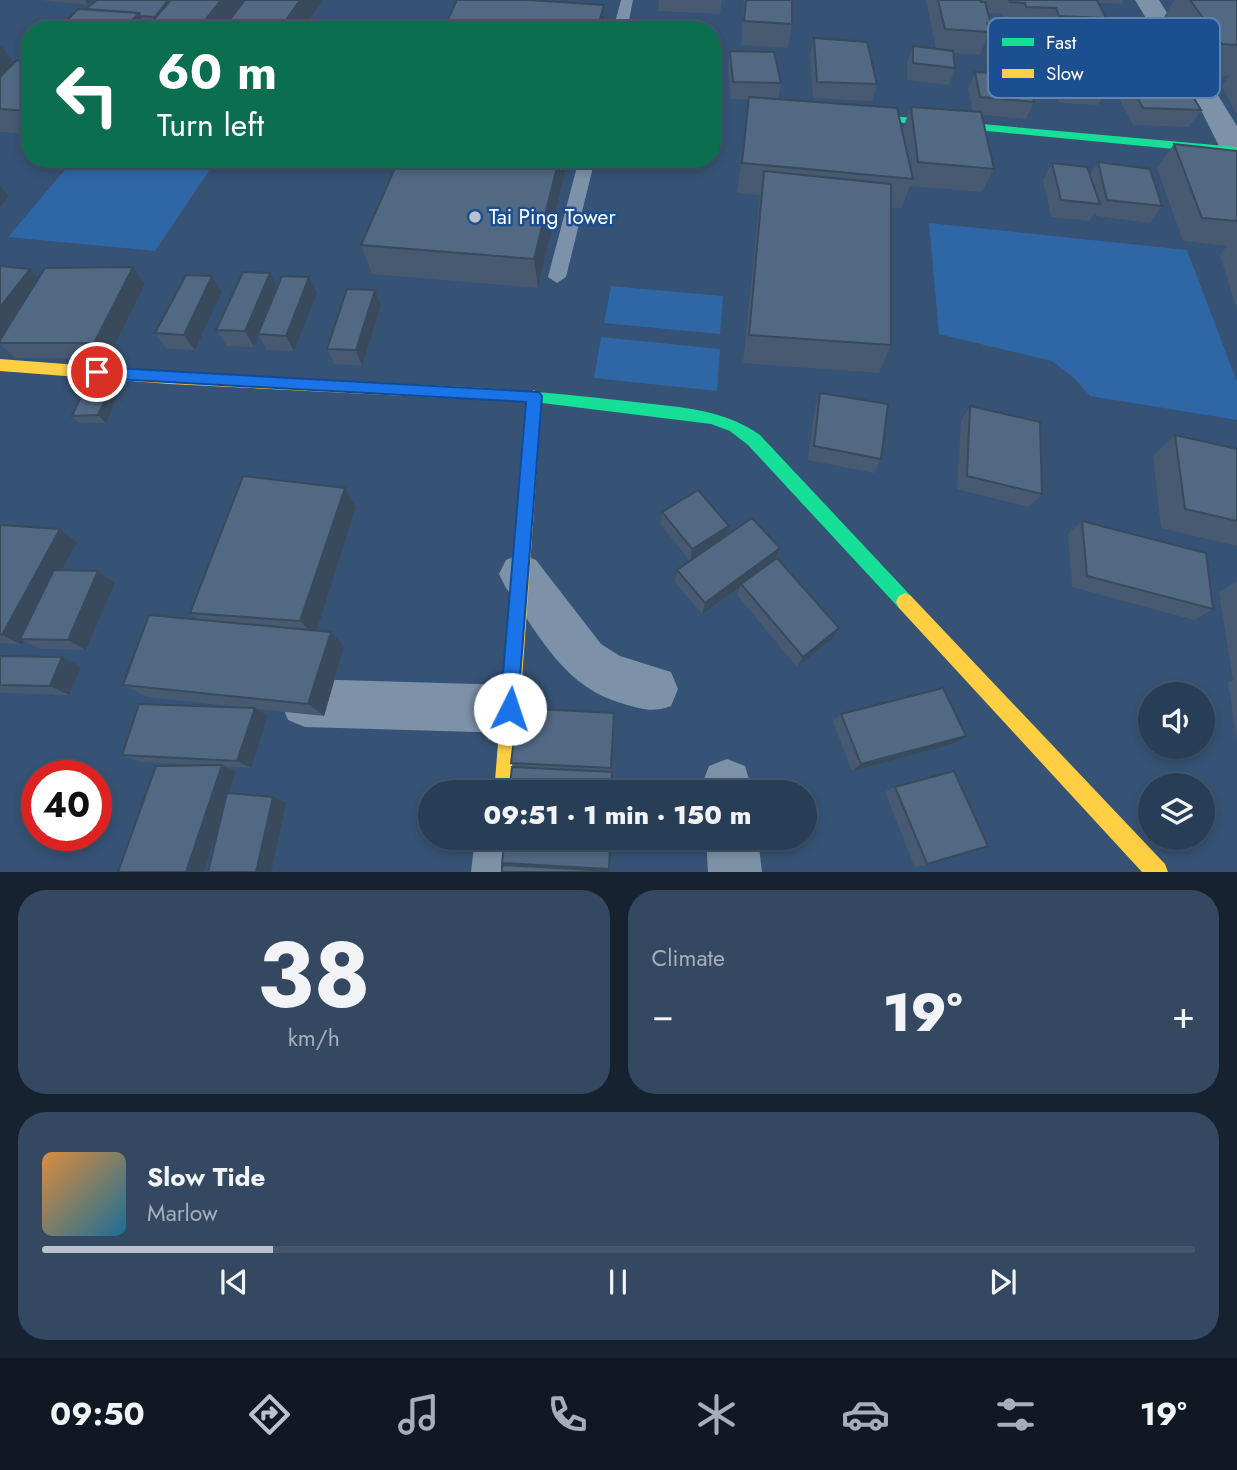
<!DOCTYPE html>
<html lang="en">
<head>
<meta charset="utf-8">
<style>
  :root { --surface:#283e57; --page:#344961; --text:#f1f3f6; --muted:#a5aeba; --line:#44576d; --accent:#b9c2ce }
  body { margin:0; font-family:Jost,sans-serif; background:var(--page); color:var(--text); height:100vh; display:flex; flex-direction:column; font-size:26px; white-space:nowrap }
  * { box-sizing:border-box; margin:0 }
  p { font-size:23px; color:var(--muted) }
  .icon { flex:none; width:38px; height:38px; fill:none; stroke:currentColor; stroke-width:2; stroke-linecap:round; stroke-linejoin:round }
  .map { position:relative; height:872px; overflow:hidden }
  .drawer { display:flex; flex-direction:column; gap:18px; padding:18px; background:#162230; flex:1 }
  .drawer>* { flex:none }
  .guide { position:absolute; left:21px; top:21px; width:700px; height:147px; border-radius:28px; box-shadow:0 4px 10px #0003,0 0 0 2px var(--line); background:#0b6e4f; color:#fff; overflow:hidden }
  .controls { position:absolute; left:1138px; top:682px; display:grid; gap:14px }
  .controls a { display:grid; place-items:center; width:77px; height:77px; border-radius:50%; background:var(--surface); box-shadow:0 4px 10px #0003,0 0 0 2px var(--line); font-size:35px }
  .speed { position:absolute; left:21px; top:760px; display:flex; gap:14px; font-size:35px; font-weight:700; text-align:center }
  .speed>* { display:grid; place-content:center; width:91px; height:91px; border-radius:50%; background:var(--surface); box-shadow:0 4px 10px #0003,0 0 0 2px var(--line); line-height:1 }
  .speed .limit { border:10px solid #d22; background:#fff; color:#111 }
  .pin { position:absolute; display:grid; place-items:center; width:60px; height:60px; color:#fff; margin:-30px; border:4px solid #fff; border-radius:50%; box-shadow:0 2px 7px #0007 }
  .me { position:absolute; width:77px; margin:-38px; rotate:4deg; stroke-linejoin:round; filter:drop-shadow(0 0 5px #0008) }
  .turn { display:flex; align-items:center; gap:24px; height:147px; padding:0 21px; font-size:32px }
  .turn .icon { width:91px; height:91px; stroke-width:2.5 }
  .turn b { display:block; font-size:49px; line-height:60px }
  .big { font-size:52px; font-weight:800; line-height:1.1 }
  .drawer .card { flex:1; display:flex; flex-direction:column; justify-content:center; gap:10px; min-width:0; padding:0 24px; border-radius:28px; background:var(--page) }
  .drawer .dial { align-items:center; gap:0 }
  .dial b { font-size:91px; line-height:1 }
  .song { display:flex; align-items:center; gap:21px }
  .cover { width:84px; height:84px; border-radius:10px; background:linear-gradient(135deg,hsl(30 70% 55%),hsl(200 70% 35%)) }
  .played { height:7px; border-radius:4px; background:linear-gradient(90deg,var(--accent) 20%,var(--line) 20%) }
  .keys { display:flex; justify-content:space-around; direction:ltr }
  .heat { display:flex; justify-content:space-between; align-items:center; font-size:38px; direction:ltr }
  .drawer .tiles { flex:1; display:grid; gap:18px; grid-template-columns:1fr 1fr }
  .card:last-child { grid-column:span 2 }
  .trip { position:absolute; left:418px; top:780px; width:399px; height:70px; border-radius:35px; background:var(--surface); box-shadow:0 4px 10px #0003,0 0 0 2px var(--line); font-weight:800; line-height:70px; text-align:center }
  .menu { display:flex; height:112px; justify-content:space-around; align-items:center; background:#101923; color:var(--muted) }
  .menu .icon { width:49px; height:49px }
  .menu .active { color:var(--accent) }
  .menu b { font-size:32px; color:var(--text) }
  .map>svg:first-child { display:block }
</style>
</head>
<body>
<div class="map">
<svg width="1237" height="872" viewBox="0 0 1237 872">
  <rect width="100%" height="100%" fill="#365274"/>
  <g fill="#2f66a5">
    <polygon points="74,159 217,159 155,251 8,237"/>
    <polygon points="929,223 1187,250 1237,382 1237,420 1090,396 1074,378 1052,361 939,334"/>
    <polygon points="611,286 723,296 720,334 604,323"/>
    <polygon points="601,337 720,349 717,391 594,378"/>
  </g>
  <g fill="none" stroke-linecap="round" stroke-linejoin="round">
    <g fill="#7d92a8" fill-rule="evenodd">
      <polygon points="621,0 633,0 627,30 613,30"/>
      <polygon points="579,159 595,159 566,277 557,283 548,277"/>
    </g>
    <g fill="#7d92a8" fill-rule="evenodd">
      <polygon points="1135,0 1159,0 1237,126 1237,163 1227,160 1223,154 1199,106"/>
      <path d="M521 554 536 560 601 644 620 656 671 672 678 689 671 706C652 713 642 709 624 704 564 688 540 636 506 588L499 574 506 560Z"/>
      <polygon points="305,679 510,685 527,692 534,709 527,726 510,733 305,727 288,720 281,703 288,686"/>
      <polygon points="727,759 745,766 753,793 703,793 702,784 709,766"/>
      <polygon points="475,838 527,838 525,872 471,872"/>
      <polygon points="706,838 758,838 762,872 708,872"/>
    </g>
    <g fill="#16e098" fill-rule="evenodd">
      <polygon points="847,112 1237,147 1237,155 843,117 843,113"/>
      <path d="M406 384C480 387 553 392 626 401 673 407 721 407 760 435L911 596 914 602 911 608 905 611 899 608 748 445 730 431 711 424 534 402 406 396 398 390Z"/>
    </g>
    <g fill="#ffcf43" fill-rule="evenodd">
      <polygon points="0,359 170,372 406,384 414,390 406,396 170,384 0,371"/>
      <polygon points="534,390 542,396 514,793 494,793 526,396"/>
      <polygon points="905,593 911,596 1165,864 1168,872 1142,872 899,608 896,602 899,596"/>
    </g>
  </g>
  <g fill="#475a72" fill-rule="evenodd">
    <polygon points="41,0 93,0 88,5"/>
    <polygon points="323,0 303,30 58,30 86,9"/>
    <polygon points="659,0 722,0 720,14 658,11"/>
    <polygon points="744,0 792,0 792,24 788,48 741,45"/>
    <path d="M926 0H1124L1122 4 1099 3 1106 18 1101 28 1158 41 1153 50 989 38 988 34 980 55 953 53 955 68 949 85 907 80V63L913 46 936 49ZM988 13 1002 14 1003 19H1018L1019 23 991 21Z"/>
    <polygon points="1174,0 1237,0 1237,115 1222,86 1229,76 1202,74 1164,17"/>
    <polygon points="814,38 877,84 872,101 813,98 810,55"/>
    <polygon points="998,41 1177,64 1175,68 1192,79 1187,88 1177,88 1201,110 1189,127 1133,125 1110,81 1107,87 1108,88 1098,105 1060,103 1045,71 1048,64 997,60 994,49"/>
    <polygon points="730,51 781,83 778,99 903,136 902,131 911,107 973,112 968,89 975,72 1034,102 1026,119 982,115 994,169 982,192 910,186 901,208 891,208 891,345 879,373 743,363 760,195 737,193 749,99 731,99 728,68"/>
    <polygon points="30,61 30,134 0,132 0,109 14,63"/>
    <polygon points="1174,144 1237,151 1237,310 1220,255 1227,246 1183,241 1157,168"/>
    <polygon points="568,159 538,288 372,274 361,245"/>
    <polygon points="1098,162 1162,206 1150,223 1096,216 1095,212 1089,221 1051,217 1043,180 1052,163 1090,175"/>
    <polygon points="0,266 30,269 38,278 133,267 145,284 108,359 15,358 0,344"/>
    <polygon points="212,276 222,292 195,350 167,349 155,333"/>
    <polygon points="309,277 317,293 294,351 267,350 259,336 254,347 227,346 216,330 277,287"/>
    <polygon points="375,290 381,306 362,366 334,364 327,349"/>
    <polygon points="820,393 881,459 874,473 808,460 815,408"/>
    <polygon points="116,399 106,423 79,423 72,416"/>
    <polygon points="970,406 1042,494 1029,507 957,489 961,421"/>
    <polygon points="1175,435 1237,449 1237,546 1161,528 1153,456"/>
    <polygon points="345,488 356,507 317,630 331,632 344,646 324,716 256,709 268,716 251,768 226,766 236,771 229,793 286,803 221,818 199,765 140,762 122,755 246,708 147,697 123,685 199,620 190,613"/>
    <polygon points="662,512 729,526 726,536 780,548 776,558 839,628 832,639 797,667 737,595 740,587 702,614 675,582 677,570 690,561 661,525"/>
    <polygon points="1082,521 1213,609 1194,620 1072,587 1068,534"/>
    <polygon points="0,525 60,529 77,542 62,570 115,583 86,650 40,649 24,641 22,645 0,643"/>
    <polygon points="1237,581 1237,742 1228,682 1233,680 1219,592"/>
    <polygon points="0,656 81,667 69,695 0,693"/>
    <polygon points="614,713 611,772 513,767 511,763"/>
    <polygon points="841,714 966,736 953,744 852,771 833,722"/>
    <polygon points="895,787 988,846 915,868 885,792"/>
    <polygon points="505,838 611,838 609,872 502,872 505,865 502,863"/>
  </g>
  <g fill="#394a5c">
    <polygon points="85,0 93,0 88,5"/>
    <polygon points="221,0 249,0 226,30 199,30 198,29"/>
    <polygon points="300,0 323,0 303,30 279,30"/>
    <polygon points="604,5 604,30 597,30"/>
    <polygon points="139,13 147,30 123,30"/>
    <polygon points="2,46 19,70 0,88 0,48"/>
    <polygon points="559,159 568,159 538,288 534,259"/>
    <polygon points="0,186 9,196 0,207"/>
    <polygon points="133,267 145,284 108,359 94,343"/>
    <polygon points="30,269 44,285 0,343 0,307"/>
    <polygon points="270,273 278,289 258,334 259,336 254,347 245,331"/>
    <polygon points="212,276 222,292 195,350 184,335"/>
    <polygon points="309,277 317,293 294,351 286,336"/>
    <polygon points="375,290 381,306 362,366 356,350"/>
    <polygon points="109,391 116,399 106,423 98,415"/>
    <polygon points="345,488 356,507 315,636 300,621"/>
    <polygon points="729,526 725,539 690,562 692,549"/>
    <polygon points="60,529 77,542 25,639 20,639 24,641 22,645 2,635"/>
    <polygon points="780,548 775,560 741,584 740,587 702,614 705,603"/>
    <polygon points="98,571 115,583 86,650 68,640"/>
    <polygon points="839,628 832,639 797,667 803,657"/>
    <polygon points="331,632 344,646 324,716 308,704"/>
    <polygon points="62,657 81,667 69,695 50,686"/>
    <polygon points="255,708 268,716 251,768 237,761"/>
    <polygon points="966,736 953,744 852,771 861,764"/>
    <polygon points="222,765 236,771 204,872 186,872"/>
    <polygon points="273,797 286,803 271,872 256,872"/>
  </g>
  <g fill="#526984" stroke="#394a5c" stroke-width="2">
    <polygon points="97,0 168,0 155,17 140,16 139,13 86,9"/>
    <polygon points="171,0 221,0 198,29 148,26"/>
    <polygon points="245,0 300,0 279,30 222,30"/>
    <polygon points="457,0 529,0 604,5 597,30 443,30"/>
    <polygon points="746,0 792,0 792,24 744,21"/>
    <polygon points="938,0 980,0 981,2 985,2 991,24 987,23 989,32 945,29"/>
    <polygon points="1009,0 1097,0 1106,18 1059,16 1056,8 1026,7 1025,3 1010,2"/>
    <polygon points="1190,0 1237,0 1237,45 1222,44"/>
    <polygon points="78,9 139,13 123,30 58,30"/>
    <polygon points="814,38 867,42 877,84 817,82"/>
    <polygon points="913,46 953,51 955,68 913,63"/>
    <polygon points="730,51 774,52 781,83 733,82"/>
    <polygon points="1117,59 1166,61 1177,88 1181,88 1185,94 1192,95 1201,110 1143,108"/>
    <polygon points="17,60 30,61 30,111 0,109 0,77"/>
    <polygon points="975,72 1027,76 1034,102 980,97"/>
    <polygon points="749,97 897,108 913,179 742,163"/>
    <polygon points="911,107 981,112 994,169 918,162"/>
    <polygon points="1174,144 1237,151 1237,221 1202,218"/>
    <polygon points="399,159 559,159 534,259 361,245"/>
    <polygon points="1098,162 1150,169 1162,206 1107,200"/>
    <polygon points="1052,163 1087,167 1100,204 1061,200"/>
    <polygon points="764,171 891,184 891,345 749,335"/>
    <polygon points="0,266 30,269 0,307"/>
    <polygon points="133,267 94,343 0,343 0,340 45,268"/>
    <polygon points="243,272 270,273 245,331 216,330"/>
    <polygon points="186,275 212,276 184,335 155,333"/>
    <polygon points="282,276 309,277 286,336 258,334"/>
    <polygon points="347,289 375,290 356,350 327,349"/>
    <polygon points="109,391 98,415 72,416 83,392"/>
    <polygon points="820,393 888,404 881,459 814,446"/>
    <polygon points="970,406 1040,422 1042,494 967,476"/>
    <polygon points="1175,435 1237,449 1237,521 1185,509"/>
    <polygon points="243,476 345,488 300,621 190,613"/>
    <polygon points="698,490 729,526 692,549 662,512"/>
    <polygon points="752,518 780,548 705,603 677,570"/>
    <polygon points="1082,521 1206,553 1213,609 1087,576"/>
    <polygon points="0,525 60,529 2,635 0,634"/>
    <polygon points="777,558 839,628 803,657 741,584"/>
    <polygon points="54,570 98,571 68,640 20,639"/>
    <polygon points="149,615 331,632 308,704 123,685"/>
    <polygon points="0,656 62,657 50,686 0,685"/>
    <polygon points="943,688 966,736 861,764 841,714"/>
    <polygon points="139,704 255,708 237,761 122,755"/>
    <polygon points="518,708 614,713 611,768 511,763"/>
    <polygon points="222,765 186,872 118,872 156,766"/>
    <polygon points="512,767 612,772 611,793 509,793"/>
    <polygon points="954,771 988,846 927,864 895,787"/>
    <polygon points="227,793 273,797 256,872 208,872"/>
    <polygon points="505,838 610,838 609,869 502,863"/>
    <polygon points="502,865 608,871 608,872 502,872"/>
  </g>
  <polygon fill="#1a73e8" stroke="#114b97" stroke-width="2" points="97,367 539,392 542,396 517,716 510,719 503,716 500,709 526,402 97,378 90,372"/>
  <circle fill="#b9c2ce" stroke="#1b4f8f" stroke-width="2.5" cx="475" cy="217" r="7"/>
  <g text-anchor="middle" stroke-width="5" stroke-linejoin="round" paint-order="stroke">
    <g font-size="21" fill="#fff" stroke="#1b4f8f" text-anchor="start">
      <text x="489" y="224">Tai Ping Tower</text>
    </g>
  </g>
  <rect x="988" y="18" width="232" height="80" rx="10" fill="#1b4f8f" stroke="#5f84b1" stroke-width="2"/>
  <rect x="1002" y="38" width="32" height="8" fill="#16e098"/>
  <rect x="1002" y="69" width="32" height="9" fill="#ffcf43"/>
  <g font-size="19" fill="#fff">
    <text x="1046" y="49">Fast</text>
    <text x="1046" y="80">Slow</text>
  </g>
</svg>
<div class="controls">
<a><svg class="icon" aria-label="sound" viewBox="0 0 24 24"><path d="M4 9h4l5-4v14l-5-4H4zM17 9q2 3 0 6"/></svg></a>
<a><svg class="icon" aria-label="layers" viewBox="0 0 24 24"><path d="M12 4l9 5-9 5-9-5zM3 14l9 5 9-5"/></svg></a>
</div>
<div class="speed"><div class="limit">40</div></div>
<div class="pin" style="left:97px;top:372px;background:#d93025"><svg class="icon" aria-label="arrive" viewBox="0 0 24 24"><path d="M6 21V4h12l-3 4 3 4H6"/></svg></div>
<svg class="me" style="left:510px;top:709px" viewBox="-20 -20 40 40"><circle r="19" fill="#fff"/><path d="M0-13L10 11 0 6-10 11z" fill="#1a73e8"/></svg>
<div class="trip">09:51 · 1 min · 150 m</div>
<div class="guide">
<div class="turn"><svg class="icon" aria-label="left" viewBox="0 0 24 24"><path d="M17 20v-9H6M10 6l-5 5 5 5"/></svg><div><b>60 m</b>Turn left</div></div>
</div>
</div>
<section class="drawer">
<div class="tiles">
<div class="card dial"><b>38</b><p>km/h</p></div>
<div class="card"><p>Climate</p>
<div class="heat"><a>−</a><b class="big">19°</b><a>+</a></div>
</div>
<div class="card">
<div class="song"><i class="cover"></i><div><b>Slow Tide</b><p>Marlow</p></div></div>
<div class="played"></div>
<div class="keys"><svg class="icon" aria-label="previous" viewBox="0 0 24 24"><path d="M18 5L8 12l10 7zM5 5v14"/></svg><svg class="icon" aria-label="pause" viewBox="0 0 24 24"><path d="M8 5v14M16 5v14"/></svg><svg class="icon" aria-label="next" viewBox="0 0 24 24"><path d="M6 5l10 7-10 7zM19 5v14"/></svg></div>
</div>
</div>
</section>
<nav class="menu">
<b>09:50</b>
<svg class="icon active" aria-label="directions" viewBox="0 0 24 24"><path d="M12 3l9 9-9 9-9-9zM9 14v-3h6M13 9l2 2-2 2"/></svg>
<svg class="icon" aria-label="music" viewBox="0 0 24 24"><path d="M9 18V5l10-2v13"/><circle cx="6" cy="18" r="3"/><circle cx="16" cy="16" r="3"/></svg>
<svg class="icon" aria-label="phone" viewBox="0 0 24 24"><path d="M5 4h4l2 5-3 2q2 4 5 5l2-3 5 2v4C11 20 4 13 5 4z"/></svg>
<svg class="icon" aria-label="climate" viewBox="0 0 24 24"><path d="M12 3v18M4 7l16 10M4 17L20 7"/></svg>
<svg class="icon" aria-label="car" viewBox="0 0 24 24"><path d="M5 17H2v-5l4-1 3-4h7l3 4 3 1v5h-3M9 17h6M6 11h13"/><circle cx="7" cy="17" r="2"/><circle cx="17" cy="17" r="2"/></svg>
<svg class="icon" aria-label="filters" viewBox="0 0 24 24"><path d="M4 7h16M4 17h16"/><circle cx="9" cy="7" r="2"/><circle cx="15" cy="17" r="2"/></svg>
<b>19°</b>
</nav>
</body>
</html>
